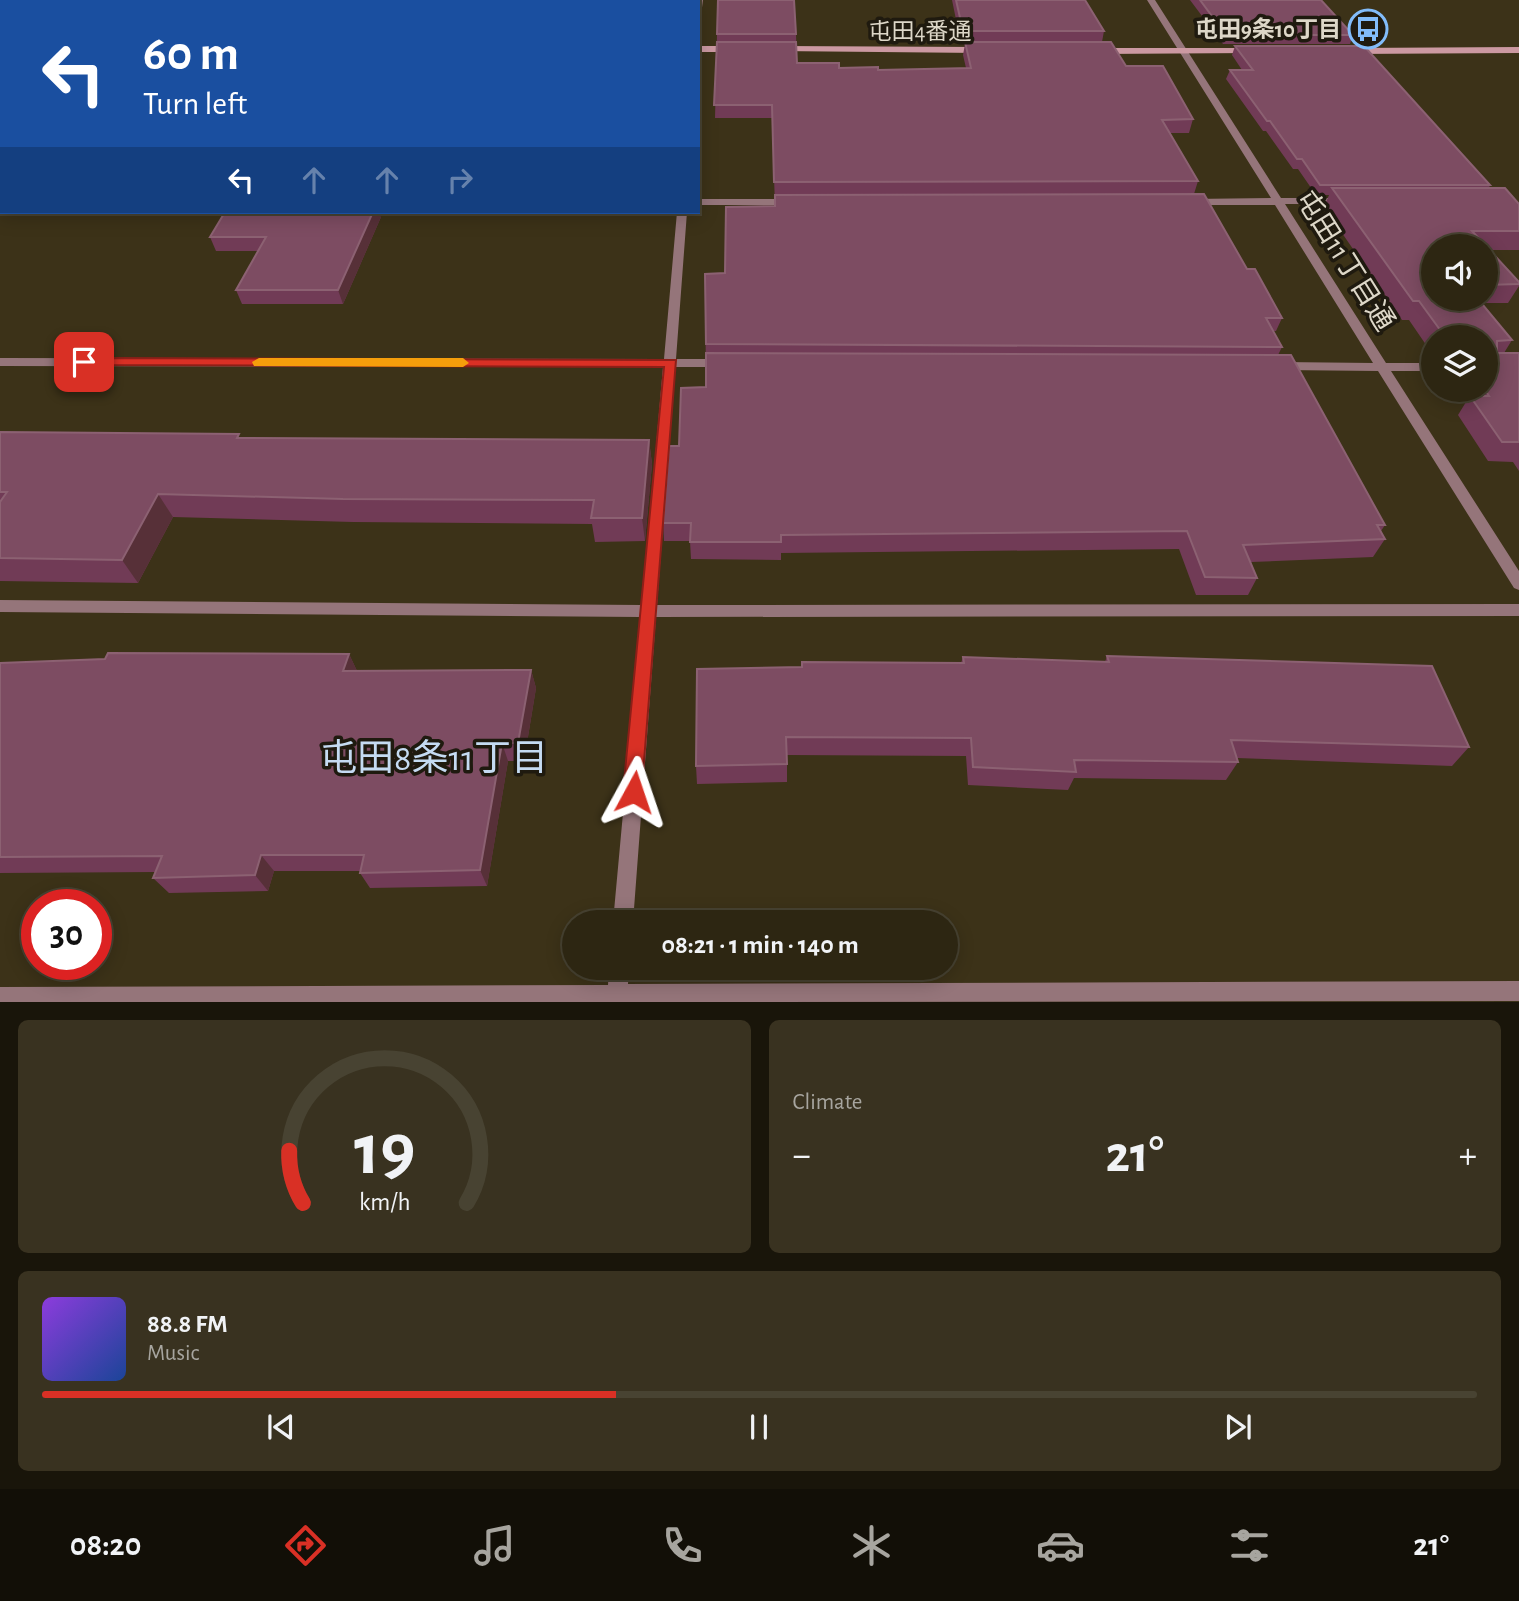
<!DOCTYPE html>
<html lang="en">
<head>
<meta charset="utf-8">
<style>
  :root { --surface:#2d2612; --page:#393220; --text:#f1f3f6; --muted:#a7a59f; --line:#484332; --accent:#d93025 }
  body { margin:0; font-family:"Alegreya Sans","Noto Sans JP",sans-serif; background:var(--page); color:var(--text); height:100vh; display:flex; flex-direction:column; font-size:26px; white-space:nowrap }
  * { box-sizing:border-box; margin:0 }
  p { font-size:23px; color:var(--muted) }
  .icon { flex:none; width:38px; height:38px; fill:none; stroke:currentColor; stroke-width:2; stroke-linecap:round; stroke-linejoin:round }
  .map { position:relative; height:1002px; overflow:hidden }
  .details { display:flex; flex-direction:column; gap:18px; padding:18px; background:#19150a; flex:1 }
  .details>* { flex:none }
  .top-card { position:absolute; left:0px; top:0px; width:700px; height:214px; box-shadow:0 4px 18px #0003,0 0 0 2px var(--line); background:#1a4fa0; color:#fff; overflow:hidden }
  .tools { position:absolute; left:1421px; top:234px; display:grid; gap:14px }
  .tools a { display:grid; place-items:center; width:77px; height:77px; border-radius:50%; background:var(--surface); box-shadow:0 4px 18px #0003,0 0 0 2px var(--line); font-size:35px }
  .speed { position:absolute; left:21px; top:889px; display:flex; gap:14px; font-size:35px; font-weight:700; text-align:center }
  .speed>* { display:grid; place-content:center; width:91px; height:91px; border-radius:50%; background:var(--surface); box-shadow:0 4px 18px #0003,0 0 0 2px var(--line); line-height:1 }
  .speed .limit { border:10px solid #d22; background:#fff; color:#111 }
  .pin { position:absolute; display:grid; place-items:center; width:60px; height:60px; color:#fff; margin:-30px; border-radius:14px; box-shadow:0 4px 10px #0006 }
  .me { position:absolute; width:77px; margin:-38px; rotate:5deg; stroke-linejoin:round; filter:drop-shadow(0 0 5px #0008) }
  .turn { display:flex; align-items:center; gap:24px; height:147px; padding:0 28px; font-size:32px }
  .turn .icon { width:91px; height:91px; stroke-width:2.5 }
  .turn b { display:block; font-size:49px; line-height:60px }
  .lanes { display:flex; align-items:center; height:66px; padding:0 28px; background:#0003; justify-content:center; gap:35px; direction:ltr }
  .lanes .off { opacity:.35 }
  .big { font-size:52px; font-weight:700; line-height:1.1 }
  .details .card { flex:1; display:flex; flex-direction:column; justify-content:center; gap:10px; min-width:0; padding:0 24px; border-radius:10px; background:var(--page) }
  .details .dial { align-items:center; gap:0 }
  .dial svg { height:182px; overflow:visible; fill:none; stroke:var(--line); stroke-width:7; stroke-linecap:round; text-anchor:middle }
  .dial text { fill:var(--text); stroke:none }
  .song { display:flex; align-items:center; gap:21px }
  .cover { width:84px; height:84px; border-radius:10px; background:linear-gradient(135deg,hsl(270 70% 55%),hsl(220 70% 35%)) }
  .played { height:7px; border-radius:4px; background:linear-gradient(90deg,var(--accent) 40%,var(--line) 40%) }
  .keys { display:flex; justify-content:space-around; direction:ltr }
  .heat { display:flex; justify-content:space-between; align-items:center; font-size:38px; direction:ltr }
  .details .tiles { flex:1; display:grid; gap:18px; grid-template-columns:1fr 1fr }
  .card:last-child { grid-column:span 2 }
  .trip { position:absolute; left:562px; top:910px; width:396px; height:70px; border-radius:35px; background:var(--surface); box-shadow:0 4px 18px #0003,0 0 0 2px var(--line); font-weight:700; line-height:70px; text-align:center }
  .dock { display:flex; height:112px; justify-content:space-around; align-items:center; background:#120f07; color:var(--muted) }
  .dock .icon { width:49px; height:49px }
  .dock .active { color:var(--accent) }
  .dock b { font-size:32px; color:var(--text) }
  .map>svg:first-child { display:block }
</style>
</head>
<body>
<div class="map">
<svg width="1519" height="1003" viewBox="0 0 1519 1003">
  <rect width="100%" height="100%" fill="#3c3218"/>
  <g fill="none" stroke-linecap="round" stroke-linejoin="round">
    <g fill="#95757a" fill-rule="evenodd">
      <polygon points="95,0 103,0 94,2"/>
      <polygon points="695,0 703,0 701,15 698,15 698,2"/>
      <polygon points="1147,0 1155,0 1281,198 1343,198 1348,201 1343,204 1285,204 1386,363 1433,363 1433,371 1391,371 1519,571 1519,590 1514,588 1378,371 1281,370 1275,366 1281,362 1373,363 1275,205 1191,205 1186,202 1191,199 1271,198"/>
      <polygon points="2,91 2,98 0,99 0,92"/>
      <polygon points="698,199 793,199 798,202 793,205 698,205"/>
      <rect x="0" y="201" width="2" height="6"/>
      <polygon points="677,212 687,212 676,359 725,359 731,363 725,367 675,367 657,605 1519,604 1519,616 656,617 633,922 613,922 641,617 0,612 0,600 642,605 663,367 0,366 0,358 664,359"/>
      <polygon points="609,968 629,968 628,984 1519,981 1519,1001 0,1003 0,987 608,985"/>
    </g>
    <g fill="#cc99a2" fill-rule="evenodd">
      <polygon points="698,46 735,46 739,49 735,52 698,52"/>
      <polygon points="780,46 980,47 984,50 980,53 777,51 776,49"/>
      <polygon points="1519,47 1519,53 1351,54 1347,51 1351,48"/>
      <polygon points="1250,48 1253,49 1253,53 1099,54 1095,51 1099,48"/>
      <rect x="0" y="49" width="2" height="6"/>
    </g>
  </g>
  <g fill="#713b56" fill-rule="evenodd">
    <polygon points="952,0 1085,0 1104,31 1102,42 1126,66 1193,119 1189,133 1170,133 1198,181 1194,194 1282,318 1276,331 1273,331 1282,347 1278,355 1385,525 1381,531 1385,539 1373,557 1251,562 1257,578 1248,595 1196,595 1179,549 781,553 781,560 691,559 690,541 664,541 663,523 679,446 706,387 705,274 725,273 775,206 772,118 715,118 717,34 796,34 797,63 839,68 878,70 966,68 963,55 965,44 961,44"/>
    <polygon points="1190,0 1321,0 1353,35 1350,44 1223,44"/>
    <path d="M1235 46 1490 185 1489 188 1519 204V250H1490L1519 282V286L1508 303H1482L1512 340 1504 353H1519V471L1513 462 1488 461 1458 415 1466 402 1458 390H1486V338H1433V355L1409 320H1402L1324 207 1329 195H1316L1298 169H1293L1266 131H1263L1226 79 1230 70H1242L1232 55ZM1486 247V299H1433Z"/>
    <polygon points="2,124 2,164 0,164 0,126"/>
    <polygon points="381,217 343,304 242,304 236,290 258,251 216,251 210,237"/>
    <polygon points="0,432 241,438 649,440 652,464 645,541 595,542 592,524 353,522 173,517 138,583 0,581"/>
    <polygon points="349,654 357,671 531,670 536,688 524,761 508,761 487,886 370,888 360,873 360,871 274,871 268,891 169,893 153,878 156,872 0,873 0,663"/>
    <polygon points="1107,656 1469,747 1452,766 1237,758 1238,762 1226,780 1074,778 1068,790 968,785 966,756 787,755 787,782 697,784 696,766 961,663 963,657 1105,662"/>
  </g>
  <g fill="#573038">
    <polygon points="290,0 302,0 301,2 289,2"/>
    <polygon points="373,212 379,212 381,217 343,304 338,290"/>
    <polygon points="649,440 652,464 645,541 642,518"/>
    <polygon points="158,494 173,517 138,583 122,560"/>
    <polygon points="349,654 358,673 343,671"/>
    <polygon points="531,670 536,688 524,761 518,743"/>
    <polygon points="502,743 508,761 487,886 480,870"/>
    <polygon points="261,855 274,871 268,891 255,875"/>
  </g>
  <g fill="#7d4c62" stroke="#8c6172" stroke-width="2">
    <polygon points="124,0 290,0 289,2 122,2"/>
    <polygon points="718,0 794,0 796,34 717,34"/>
    <polygon points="956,0 1085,0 1104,31 963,31"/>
    <polygon points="1200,0 1321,0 1353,35 1226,35"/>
    <polygon points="717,42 796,42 797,63 839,63 839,68 878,67 878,70 971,68 965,42 1111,42 1126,66 1163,66 1193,119 1162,120 1198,181 774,182 772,105 714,105"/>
    <polygon points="1235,46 1364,46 1490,185 1320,185 1302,159 1297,159 1270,121 1267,121 1230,70 1253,70"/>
    <polygon points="2,124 2,151 0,151 0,126"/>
    <polygon points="1332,188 1505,188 1519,204 1519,231 1472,231 1519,282 1519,284 1486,285 1486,247 1433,247 1433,299 1478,299 1512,340 1497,341 1497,353 1519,353 1519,442 1502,442 1470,396 1489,396 1485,390 1486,390 1486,338 1446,338 1419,301 1413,301"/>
    <polygon points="1204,194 1247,269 1255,269 1282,318 1266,318 1282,347 706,344 705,274 725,273 726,207 775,206 775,195"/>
    <polygon points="225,212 373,212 338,290 236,290 266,237 210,237"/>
    <polygon points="706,353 1291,355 1385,525 1377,525 1385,539 1243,545 1257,578 1205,577 1187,531 781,535 781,542 690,542 691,523 663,523 669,446 679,446 681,388 706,387"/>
    <polygon points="0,432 239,434 237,438 649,440 642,518 591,518 594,500 343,499 158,494 122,560 0,558 0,502 7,492 0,492"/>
    <polygon points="108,653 349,654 343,671 531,670 518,743 502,743 480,870 360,873 364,855 261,855 255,875 153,878 162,856 0,857 0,663 105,659"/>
    <polygon points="1107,656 1432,666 1469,747 1231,740 1238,762 1074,760 1076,772 973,767 971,738 786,737 787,764 696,766 697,669 802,667 802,662 964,663 963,657 1109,662"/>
  </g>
  <polygon fill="#d93025" stroke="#8d1f18" stroke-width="2" points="84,358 676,360 641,799 634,802 626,799 623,792 664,367 79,365 79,359"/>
  <polygon fill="#f59e0b" points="259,358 463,358 469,363 463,367 254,366 252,362"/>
  <defs>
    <symbol id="bus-ring" viewBox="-11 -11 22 22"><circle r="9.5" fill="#1f1a0f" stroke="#82bcfa" stroke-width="1.5"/><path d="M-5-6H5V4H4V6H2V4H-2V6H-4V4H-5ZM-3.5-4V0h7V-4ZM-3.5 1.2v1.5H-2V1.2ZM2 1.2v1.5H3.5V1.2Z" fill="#82bcfa"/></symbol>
  </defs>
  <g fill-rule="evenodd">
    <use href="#bus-ring" x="1346" y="7" width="44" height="44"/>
  </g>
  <g text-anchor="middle" stroke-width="7" stroke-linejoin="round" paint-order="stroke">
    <g font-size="23" font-weight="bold" fill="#ddd7c8" stroke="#1f1a0f" text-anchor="end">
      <text x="1341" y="37">屯田9条10丁目</text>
    </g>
    <g font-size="23" fill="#ddd7c8" stroke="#1f1a0f">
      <text x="920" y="39">屯田4番通</text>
    </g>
    <g font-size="28" fill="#ddd7c8" stroke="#1f1a0f">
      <text transform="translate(1346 260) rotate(58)" y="10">屯田11丁目通</text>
    </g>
    <g font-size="37" fill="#c5dbf2" stroke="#1f1a0f">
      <text x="434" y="770">屯田8条11丁目</text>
    </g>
  </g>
</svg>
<div class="tools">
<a><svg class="icon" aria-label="sound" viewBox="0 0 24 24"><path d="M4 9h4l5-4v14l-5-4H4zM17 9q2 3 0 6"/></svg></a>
<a><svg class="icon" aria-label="layers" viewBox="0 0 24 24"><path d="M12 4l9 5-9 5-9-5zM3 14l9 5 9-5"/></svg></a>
</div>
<div class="speed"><div class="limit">30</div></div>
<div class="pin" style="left:84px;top:362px;background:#d93025"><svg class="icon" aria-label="arrive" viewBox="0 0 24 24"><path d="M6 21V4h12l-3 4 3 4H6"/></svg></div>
<svg class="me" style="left:634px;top:792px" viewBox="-20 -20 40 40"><path d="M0-17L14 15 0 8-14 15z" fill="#d93025" stroke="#fff" stroke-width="4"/></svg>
<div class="trip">08:21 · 1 min · 140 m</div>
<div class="top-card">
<div class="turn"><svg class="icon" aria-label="left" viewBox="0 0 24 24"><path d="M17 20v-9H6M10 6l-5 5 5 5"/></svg><div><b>60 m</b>Turn left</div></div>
<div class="lanes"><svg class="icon" aria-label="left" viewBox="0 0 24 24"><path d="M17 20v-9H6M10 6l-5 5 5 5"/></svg><svg class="icon off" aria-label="ahead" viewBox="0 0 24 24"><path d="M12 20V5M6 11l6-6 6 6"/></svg><svg class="icon off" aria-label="ahead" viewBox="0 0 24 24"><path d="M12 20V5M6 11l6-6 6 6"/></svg><svg class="icon off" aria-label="right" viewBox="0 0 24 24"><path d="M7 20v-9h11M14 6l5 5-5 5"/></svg></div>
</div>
</div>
<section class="details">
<div class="tiles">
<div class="card dial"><svg viewBox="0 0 100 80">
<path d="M14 69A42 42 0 1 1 86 69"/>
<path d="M14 69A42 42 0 0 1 8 46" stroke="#d93025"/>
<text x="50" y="56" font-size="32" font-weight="700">19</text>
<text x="50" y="72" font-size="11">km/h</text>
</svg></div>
<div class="card"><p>Climate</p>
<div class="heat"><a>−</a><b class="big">21°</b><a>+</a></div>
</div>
<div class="card">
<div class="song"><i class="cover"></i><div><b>88.8 FM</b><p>Music</p></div></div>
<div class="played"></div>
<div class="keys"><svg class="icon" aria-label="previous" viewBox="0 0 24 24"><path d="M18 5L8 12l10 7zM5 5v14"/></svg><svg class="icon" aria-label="pause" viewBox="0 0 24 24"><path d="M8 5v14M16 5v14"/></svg><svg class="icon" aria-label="next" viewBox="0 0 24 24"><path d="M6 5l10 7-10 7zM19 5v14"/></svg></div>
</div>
</div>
</section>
<nav class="dock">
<b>08:20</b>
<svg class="icon active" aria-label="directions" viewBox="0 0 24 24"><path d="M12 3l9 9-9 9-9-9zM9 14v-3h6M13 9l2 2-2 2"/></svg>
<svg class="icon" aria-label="music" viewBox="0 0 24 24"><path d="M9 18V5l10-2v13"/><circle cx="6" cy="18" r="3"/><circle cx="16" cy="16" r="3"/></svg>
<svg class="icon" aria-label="phone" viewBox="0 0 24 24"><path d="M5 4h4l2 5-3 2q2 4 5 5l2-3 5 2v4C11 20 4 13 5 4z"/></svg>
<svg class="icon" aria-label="climate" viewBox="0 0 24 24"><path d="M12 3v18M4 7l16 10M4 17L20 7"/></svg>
<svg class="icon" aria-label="car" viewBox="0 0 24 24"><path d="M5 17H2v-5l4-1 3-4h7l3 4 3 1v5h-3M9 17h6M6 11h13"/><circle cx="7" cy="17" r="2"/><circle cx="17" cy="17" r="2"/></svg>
<svg class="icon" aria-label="filters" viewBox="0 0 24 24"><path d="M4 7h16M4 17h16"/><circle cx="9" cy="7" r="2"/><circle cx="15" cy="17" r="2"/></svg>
<b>21°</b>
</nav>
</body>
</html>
